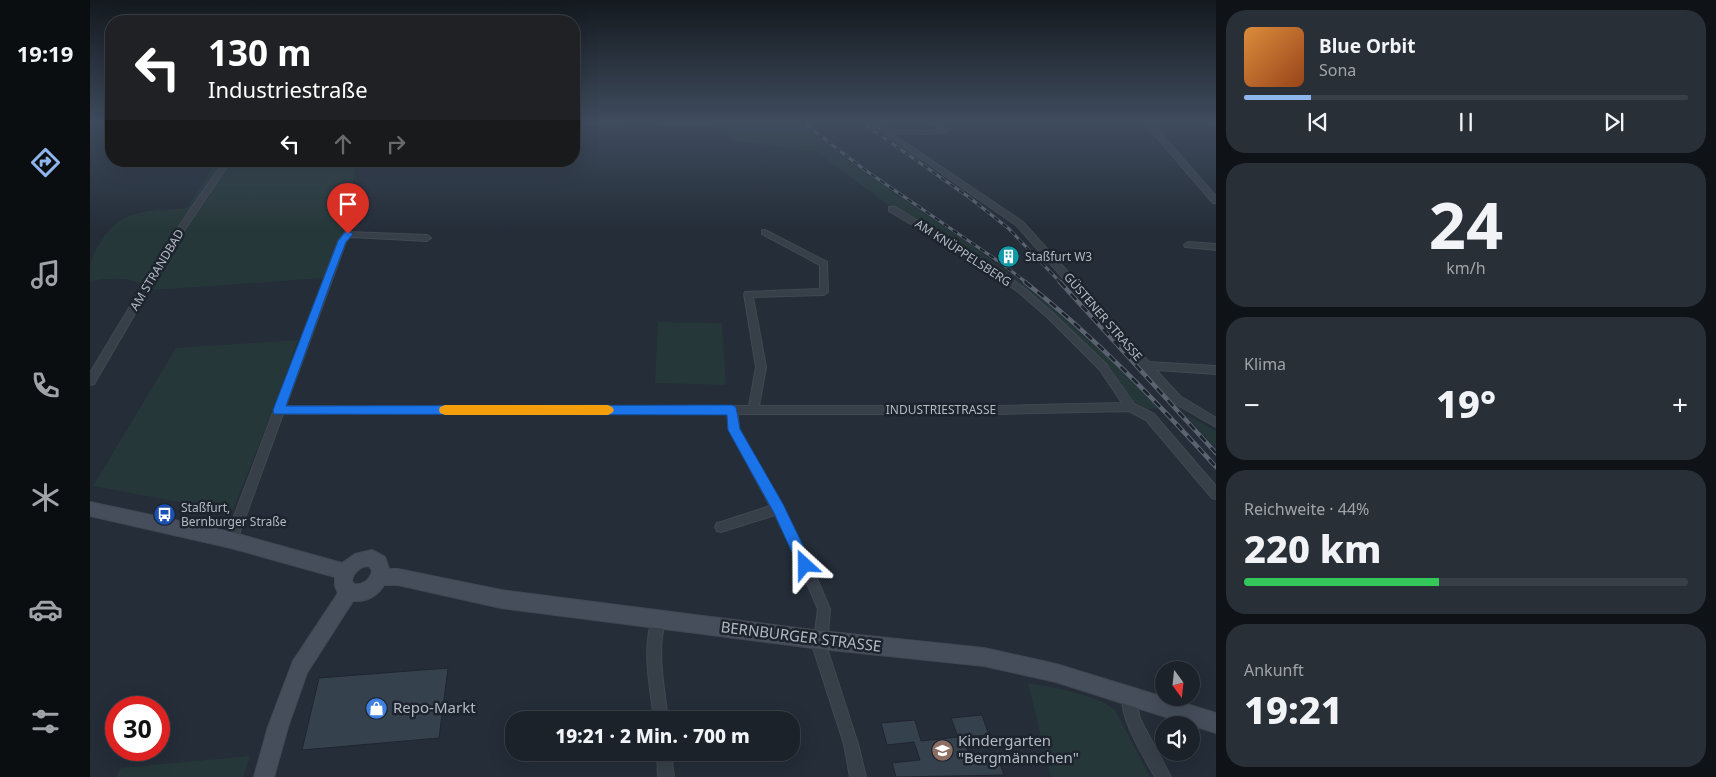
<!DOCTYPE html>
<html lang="de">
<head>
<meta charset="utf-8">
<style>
  :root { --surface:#1b222a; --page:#282f36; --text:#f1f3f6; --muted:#a0a4a8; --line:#393f47; --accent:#8fb5ed }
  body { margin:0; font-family:"Noto Sans",sans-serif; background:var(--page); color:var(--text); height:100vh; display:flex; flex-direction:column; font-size:19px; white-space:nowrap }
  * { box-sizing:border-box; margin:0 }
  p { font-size:16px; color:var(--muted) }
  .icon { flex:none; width:28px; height:28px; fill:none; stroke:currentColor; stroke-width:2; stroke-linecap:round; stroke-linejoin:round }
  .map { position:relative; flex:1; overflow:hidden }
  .side { display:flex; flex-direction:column; gap:10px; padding:10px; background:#0f1317; width:500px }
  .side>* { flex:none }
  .top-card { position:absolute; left:15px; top:15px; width:475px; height:152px; border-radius:20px; box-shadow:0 5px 20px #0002,0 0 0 1px var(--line); background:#202124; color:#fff; overflow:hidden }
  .needle { width:32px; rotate:165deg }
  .tools { position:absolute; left:1065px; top:661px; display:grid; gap:10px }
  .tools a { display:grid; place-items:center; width:45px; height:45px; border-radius:50%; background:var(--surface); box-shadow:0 5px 20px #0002,0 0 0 1px var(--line); font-size:25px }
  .speed { position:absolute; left:15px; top:696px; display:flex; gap:10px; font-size:25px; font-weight:700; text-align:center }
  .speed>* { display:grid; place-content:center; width:65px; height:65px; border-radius:50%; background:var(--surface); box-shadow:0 5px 20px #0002,0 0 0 1px var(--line); line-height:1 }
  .speed .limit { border:8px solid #d22; background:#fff; color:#111 }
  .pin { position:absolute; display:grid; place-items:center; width:42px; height:42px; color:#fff; margin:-51px -21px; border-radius:50% 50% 50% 0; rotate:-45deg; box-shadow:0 0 5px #0007 }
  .pin .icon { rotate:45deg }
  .me { position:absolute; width:55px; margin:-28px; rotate:336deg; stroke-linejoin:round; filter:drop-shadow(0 0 4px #0008) }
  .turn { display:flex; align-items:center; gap:18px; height:105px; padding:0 20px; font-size:22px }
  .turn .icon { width:65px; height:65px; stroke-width:2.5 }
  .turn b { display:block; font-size:35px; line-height:42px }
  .lanes { display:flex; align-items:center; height:48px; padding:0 20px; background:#0003; justify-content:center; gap:25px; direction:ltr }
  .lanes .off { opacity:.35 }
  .big { font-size:38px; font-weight:800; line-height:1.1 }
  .side .card { flex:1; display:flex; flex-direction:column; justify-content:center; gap:8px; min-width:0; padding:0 18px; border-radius:20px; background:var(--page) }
  .side .dial { align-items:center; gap:0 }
  .dial b { font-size:65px; line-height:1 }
  .song { display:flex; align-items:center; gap:15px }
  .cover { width:60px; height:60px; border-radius:8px; background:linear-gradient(135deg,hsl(30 70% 55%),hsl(20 70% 35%)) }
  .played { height:5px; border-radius:2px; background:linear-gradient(90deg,var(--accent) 15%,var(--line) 15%) }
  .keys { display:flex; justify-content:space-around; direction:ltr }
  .heat { display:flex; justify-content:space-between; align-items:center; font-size:28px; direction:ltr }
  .charge { height:8px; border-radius:4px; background:linear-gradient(90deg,#34c759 44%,var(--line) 0) }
  .trip { position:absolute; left:415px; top:711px; width:295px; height:50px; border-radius:20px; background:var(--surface); box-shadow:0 5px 20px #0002,0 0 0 1px var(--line); font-weight:800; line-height:50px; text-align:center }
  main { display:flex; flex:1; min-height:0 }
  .menu { display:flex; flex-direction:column; width:90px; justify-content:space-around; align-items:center; background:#0b0e11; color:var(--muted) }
  .menu .icon { width:35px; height:35px }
  .menu .selected { color:var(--accent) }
  .menu b { font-size:22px; color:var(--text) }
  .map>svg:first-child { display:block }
</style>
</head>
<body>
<main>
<nav class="menu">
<b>19:19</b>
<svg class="icon selected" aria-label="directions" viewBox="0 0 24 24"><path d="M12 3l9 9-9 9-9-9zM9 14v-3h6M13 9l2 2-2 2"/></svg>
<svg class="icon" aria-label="music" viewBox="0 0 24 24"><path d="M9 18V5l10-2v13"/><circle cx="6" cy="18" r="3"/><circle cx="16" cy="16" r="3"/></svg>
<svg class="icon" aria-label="phone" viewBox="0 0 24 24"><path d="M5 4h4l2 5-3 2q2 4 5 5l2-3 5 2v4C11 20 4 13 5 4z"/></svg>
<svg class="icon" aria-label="climate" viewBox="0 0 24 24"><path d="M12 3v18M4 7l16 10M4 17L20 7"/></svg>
<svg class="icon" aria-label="car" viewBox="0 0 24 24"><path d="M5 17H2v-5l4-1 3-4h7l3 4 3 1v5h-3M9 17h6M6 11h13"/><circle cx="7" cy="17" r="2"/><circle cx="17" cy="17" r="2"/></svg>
<svg class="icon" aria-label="filters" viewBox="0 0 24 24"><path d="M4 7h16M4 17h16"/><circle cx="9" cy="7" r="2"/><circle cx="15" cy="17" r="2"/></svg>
</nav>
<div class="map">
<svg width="1126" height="777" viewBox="0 0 1126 777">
  <rect width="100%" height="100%" fill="#242d38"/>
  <g fill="#263739">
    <polygon points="484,121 537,121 535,129 484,125"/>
    <polygon points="557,121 707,121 772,171 881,245 935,285 974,316 1020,358 1069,408 1056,409 1038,399 1033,388 1016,367 995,343 962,313 899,265 853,235 845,234 806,207 801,207 727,152 642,140 638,138 637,128 558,123"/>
    <path d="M127 161H266L256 230 233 278 64 290C47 277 21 277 0 281 0 261 1 258 11 241 30 208 64 211 97 208Z"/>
    <polygon points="568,322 632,323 636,385 565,383"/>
    <polygon points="208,340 187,401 142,512 3,486 86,348"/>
    <polygon points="1095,414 1126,431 1126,448"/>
    <path d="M938 683C961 687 1009 695 1025 710L1060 777H961Z"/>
    <polygon points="160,756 153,777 26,777 31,768"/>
  </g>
  <g fill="#36414e" stroke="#1f262f">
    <polygon points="358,668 349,738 212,750 229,678"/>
    <polygon points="892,715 899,735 873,737 880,757 907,755 914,775 806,777 802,763 830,760 824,742 797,745 791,723 825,720 831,741 868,737 861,718"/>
  </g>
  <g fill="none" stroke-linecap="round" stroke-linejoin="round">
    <defs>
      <g id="street">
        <path d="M777 121C789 121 790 128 798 129 815 130 833 132 849 130L843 121H850L857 131 856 132 839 134 801 133 933 222 1059 362 1126 366V374L1066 370 1090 396 1126 418V427L1082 402 927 226Z"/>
        <polygon points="1053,121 1060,121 1126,196 1126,203 1123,203"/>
        <polygon points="1114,121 1126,121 1126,124"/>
        <polygon points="134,161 141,161 91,235 4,384 0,385 0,373 83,235"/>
        <polygon points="799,207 805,207 900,264 933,287 963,313 1016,364 1044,404 1064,414 1126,486 1126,499 1122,498 1056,420 1039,411 908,414 648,414 649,430 713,546 740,609 737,648 768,744 776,777 760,777 754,744 723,648 728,609 704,553 685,515 631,532 627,531 625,527 627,523 631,522 680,506 639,430 637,414 193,414 147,540 145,544 141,546 137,544 135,540 248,241 255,232 258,232 337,235 341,238 337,241 260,237 256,242 196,406 659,406 666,367 654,294 655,292 730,289 730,265 672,234 672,230 675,230 737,262 738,292 734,295 663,297 676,367 669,406 908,406 1032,403 1010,370 957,317 927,291 894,268 799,211"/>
        <polygon points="1098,242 1126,244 1126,250 1095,247 1094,245"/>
        <path d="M569 612 574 613C577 621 573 629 572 637 569 664 575 693 578 720H564C560 686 551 646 564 613Z"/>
        <path d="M1039 688 1044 690 1050 719 1081 777H1065C1054 757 1025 712 1034 690Z"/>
        <polygon points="567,752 581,752 584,777 568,777"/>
      </g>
      <path id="secondary" d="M0 502 141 532 252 563 265 554 282 550 295 557 299 569H308L411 590 731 631 894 648 966 664 1126 713V733L966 682 894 666 731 649 411 608 308 585H294C288 596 276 602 263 601L217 673 198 727 184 777H164L178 727 203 661 248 593 245 586V577L141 548 0 516ZM279 566 282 571C280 580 273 585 264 584L262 581C263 572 271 566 279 566Z"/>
    </defs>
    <use href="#street" stroke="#414851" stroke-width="2"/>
    <use href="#secondary" stroke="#414851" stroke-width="2"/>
    <use href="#street" fill="#373f48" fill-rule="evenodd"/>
    <use href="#secondary" fill="#464e5b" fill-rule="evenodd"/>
    <defs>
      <g id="rail-far1">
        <polyline points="711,121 775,170 911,263 937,283"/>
        <polyline points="770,121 880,198 918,228 971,283"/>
      </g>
      <g id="rail">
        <path d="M935 282C1005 337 1066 401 1126 467"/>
        <polyline points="970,282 1126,453"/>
      </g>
    </defs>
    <use href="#rail-far1" stroke="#5a636f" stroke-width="3"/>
    <use href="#rail" stroke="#5a636f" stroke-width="4.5"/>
    <use href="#rail-far1" stroke="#1d242d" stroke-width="2" stroke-dasharray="5.5" stroke-linecap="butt"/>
    <use href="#rail" stroke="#1d242d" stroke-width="2.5" stroke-dasharray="8" stroke-linecap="butt"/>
  </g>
  <linearGradient id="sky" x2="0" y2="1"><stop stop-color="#14191f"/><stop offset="0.53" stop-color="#3f4c5e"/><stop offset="1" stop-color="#3f4c5e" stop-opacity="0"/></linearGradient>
  <rect width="1126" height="230" fill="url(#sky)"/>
  <polygon fill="#1a73e8" stroke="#114b97" points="258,231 263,234 256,242 243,276 196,406 642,405 646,407 650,429 693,504 720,560 722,565 720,570 715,572 710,570 684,513 638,430 637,415 184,414 183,410 248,241 255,232"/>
  <polygon fill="#f59e0b" points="355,405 518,405 522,407 524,410 522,413 518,415 355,415 350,413 349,410 350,407"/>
  <defs>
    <symbol id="building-disc" viewBox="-11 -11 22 22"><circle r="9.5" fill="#0f9aa8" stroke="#1d242d"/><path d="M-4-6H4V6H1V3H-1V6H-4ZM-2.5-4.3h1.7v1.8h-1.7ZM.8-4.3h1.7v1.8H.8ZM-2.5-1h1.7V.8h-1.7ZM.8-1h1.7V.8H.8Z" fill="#fff"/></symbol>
    <symbol id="bus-disc" viewBox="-11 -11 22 22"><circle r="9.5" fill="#1a4fb4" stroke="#1d242d"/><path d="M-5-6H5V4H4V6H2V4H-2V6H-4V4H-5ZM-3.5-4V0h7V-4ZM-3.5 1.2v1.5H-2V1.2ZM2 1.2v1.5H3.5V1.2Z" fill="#fff"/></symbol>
    <symbol id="shop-disc" viewBox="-11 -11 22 22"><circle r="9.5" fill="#3f7fe0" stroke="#1d242d"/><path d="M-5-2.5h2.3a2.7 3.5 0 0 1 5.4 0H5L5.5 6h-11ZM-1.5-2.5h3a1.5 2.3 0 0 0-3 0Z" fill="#fff"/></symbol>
    <symbol id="school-disc" viewBox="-11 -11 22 22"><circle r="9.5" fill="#8d6e63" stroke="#1d242d"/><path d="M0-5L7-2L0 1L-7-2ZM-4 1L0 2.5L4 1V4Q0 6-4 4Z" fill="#fff"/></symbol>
  </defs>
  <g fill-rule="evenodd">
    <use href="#building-disc" x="906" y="244" width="25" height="25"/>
    <use href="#bus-disc" x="62" y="502" width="25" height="25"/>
    <use href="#shop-disc" x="274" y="696" width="25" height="25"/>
    <use href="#school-disc" x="840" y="738" width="25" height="25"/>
  </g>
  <g text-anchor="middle" stroke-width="5" stroke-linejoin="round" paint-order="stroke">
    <g font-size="12" fill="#b2bac4" stroke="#1d242d">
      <text transform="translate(873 253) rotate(33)" y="4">AM KNÜPPELSBERG</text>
      <text transform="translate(67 270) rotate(-59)" y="4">AM STRANDBAD</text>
      <text transform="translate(1013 317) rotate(49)" y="4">GÜSTENER STRASSE</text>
      <text x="851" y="414">INDUSTRIESTRASSE</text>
    </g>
    <g font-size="12" fill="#b2bac4" stroke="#1d242d" text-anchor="start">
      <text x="935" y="261">Staßfurt W3</text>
      <text x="91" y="512">Staßfurt,<tspan x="91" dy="14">Bernburger Straße</tspan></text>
    </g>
    <g font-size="15" fill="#b2bac4" stroke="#1d242d">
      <text transform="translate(711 637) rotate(7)" y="5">BERNBURGER STRASSE</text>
    </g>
    <g font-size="15" fill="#b2bac4" stroke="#1d242d" text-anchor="start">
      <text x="303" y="713">Repo-Markt</text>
      <text x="868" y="746">Kindergarten<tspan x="868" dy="17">"Bergmännchen"</tspan></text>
    </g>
  </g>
</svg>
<div class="tools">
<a><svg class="needle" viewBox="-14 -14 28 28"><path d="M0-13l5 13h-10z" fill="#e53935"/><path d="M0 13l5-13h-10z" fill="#a0a4a8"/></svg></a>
<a><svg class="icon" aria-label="sound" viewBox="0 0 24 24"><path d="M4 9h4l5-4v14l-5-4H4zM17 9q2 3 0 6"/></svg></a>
</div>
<div class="speed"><div class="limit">30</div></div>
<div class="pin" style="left:258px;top:234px;background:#d93025"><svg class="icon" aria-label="arrive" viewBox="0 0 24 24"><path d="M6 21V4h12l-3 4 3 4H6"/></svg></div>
<svg class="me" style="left:715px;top:565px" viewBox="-20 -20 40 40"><path d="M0-17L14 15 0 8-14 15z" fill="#1a73e8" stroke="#fff" stroke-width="4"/></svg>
<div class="trip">19:21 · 2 Min. · 700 m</div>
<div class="top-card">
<div class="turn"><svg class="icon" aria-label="left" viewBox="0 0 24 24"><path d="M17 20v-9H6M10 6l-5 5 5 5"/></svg><div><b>130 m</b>Industriestraße</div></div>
<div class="lanes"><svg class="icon" aria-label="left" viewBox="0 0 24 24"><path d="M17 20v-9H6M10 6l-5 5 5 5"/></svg><svg class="icon off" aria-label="ahead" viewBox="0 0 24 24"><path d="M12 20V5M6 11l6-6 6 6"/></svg><svg class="icon off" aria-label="right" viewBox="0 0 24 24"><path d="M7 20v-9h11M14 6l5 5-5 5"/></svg></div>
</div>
</div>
<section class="side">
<div class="card">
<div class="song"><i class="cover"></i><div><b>Blue Orbit</b><p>Sona</p></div></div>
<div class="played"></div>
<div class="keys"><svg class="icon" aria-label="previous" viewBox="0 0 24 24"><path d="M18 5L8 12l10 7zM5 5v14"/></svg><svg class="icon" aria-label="pause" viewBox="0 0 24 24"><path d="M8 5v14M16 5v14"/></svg><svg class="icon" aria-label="next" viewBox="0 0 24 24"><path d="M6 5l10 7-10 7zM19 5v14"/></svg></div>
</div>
<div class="card dial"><b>24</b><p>km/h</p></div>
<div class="card"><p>Klima</p>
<div class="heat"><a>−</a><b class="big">19°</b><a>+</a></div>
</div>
<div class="card"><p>Reichweite · 44%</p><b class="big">220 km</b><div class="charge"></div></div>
<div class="card"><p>Ankunft</p><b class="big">19:21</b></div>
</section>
</main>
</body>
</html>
